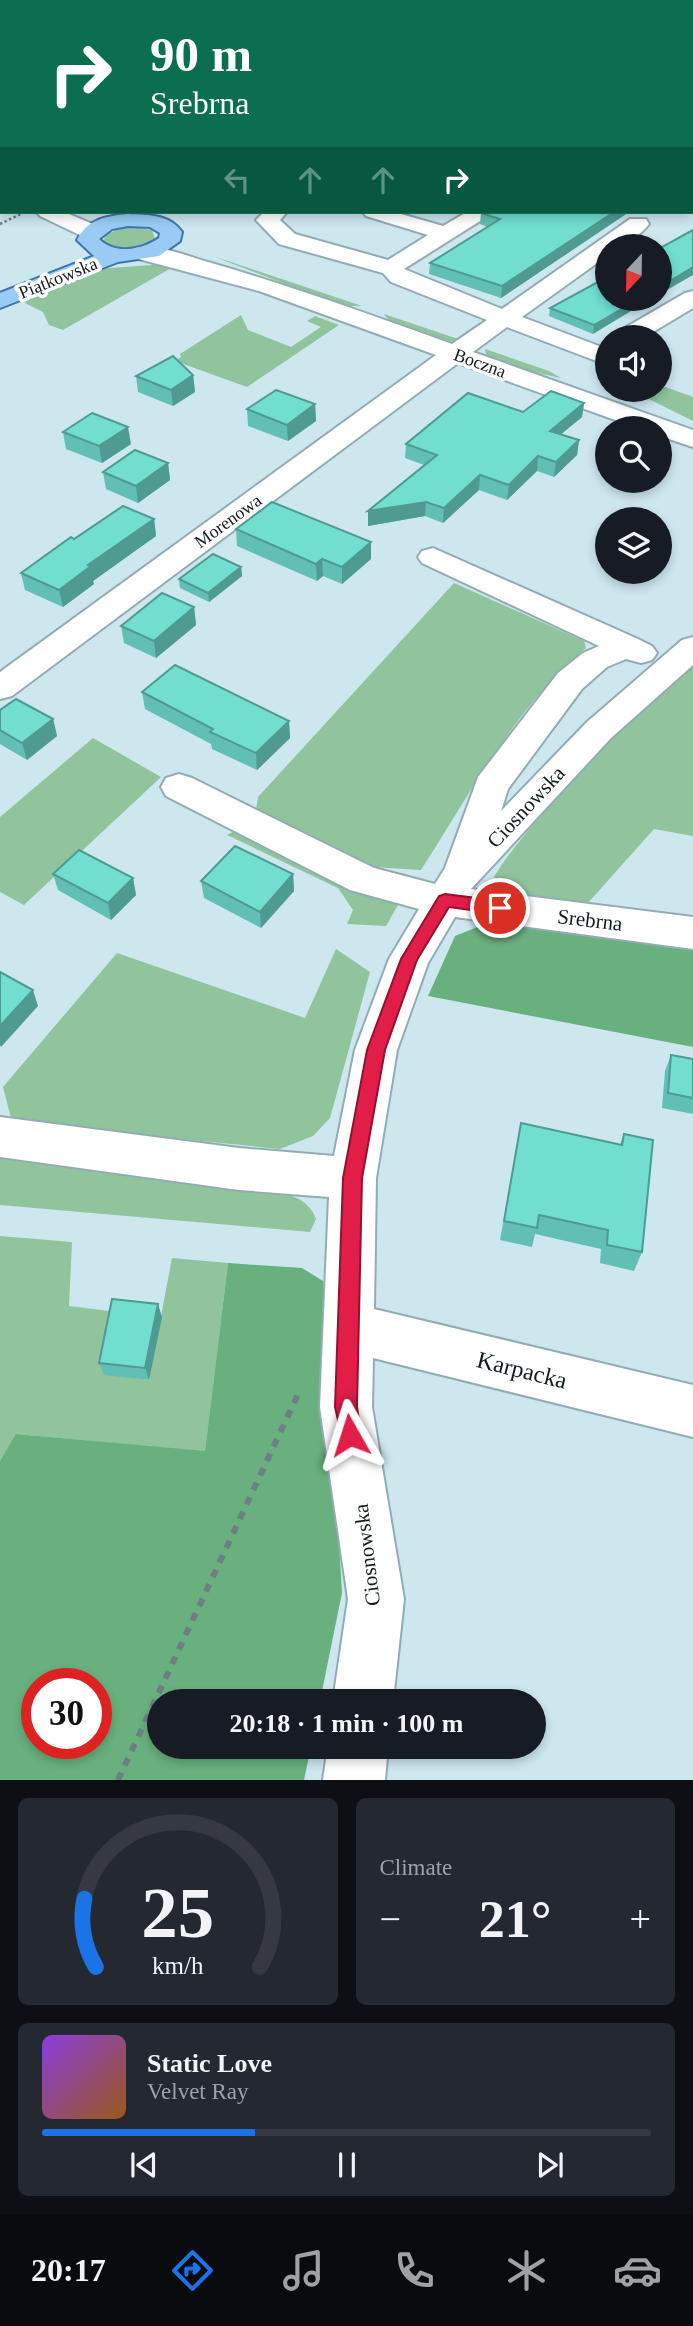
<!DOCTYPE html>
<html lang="en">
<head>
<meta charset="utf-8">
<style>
  :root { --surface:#171b24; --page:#242831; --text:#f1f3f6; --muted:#9ea1a6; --line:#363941; --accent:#1a73e8 }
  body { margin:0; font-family:"Times New Roman",serif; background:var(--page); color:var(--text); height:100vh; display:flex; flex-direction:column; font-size:26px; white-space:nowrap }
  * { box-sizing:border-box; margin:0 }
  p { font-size:23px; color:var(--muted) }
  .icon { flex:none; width:38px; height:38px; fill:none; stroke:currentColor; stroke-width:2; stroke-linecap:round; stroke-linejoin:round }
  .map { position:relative; height:1780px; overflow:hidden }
  .details { display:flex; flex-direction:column; gap:18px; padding:18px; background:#0d0f14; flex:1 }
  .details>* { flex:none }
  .banner { position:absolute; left:0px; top:0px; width:693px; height:214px; box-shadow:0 4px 10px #0003; background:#0b6e4f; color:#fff; overflow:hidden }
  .needle { width:46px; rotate:202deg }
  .fabs { position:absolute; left:595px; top:234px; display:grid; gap:14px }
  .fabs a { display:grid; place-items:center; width:77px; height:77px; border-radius:50%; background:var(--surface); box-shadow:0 4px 10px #0003; font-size:35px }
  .speed { position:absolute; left:21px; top:1668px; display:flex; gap:14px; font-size:35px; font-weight:700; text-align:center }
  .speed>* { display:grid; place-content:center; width:91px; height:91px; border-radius:50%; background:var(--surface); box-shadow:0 4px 10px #0003; line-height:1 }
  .speed .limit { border:10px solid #d22; background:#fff; color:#111 }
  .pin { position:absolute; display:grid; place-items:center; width:60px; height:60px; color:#fff; margin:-30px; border:4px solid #fff; border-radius:50%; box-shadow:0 2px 7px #0007 }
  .me { position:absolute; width:77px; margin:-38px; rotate:354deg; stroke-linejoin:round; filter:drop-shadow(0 0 5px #0008) }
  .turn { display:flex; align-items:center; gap:24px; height:147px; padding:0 35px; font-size:32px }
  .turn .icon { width:91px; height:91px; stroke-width:2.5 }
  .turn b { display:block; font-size:49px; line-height:60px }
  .lanes { display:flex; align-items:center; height:66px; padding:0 35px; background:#0003; justify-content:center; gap:35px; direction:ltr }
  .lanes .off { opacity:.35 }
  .big { font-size:52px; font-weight:700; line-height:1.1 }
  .details .card { flex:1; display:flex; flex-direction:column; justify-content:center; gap:10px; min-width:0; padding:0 24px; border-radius:10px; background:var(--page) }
  .details .dial { align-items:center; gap:0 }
  .dial svg { height:182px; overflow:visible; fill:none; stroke:var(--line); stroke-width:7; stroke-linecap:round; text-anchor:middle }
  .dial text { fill:var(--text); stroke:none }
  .song { display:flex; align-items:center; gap:21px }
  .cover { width:84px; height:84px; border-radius:10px; background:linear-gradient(135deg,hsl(270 70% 55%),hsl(30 70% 35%)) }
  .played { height:7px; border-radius:4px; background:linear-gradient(90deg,var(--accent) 35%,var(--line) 35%) }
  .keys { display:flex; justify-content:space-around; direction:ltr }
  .heat { display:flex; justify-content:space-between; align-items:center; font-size:38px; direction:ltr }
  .details .tiles { flex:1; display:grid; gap:18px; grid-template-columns:1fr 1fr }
  .card:last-child { grid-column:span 2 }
  .trip { position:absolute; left:147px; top:1689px; width:399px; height:70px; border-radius:35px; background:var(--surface); box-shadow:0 4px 10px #0003; font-weight:700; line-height:70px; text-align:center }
  .dock { display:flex; height:112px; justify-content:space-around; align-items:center; background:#090b0e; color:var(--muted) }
  .dock .icon { width:49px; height:49px }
  .dock .active { color:var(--accent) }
  .dock b { font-size:32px; color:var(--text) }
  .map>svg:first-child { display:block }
</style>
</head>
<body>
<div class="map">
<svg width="693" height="1780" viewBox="0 0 693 1780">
  <rect width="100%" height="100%" fill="#cde7ef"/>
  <g fill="#8fc49d">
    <path d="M126 226 152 230 155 239C141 251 119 252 104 241L105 235Z"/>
    <polygon points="215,257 228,261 362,306 343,306"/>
    <polygon points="165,264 173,267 63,330 49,325 43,312 25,303 26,300 98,269"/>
    <path d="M384 314 464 341C448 345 391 329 384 314Z"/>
    <polygon points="241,315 248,330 291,347 321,327 307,321 315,316 339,325 247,387 175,361 181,357 180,354"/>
    <polygon points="485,349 549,371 561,378 524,370 486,355"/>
    <polygon points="660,385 693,397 693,421 631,390 660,390"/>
    <path d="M454 583 584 641 586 648C515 707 470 794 421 870L372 867 256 810 258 797Z"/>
    <path d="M693 666V836L654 829 587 904 518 893 494 877C509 852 528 831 547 808 591 756 639 708 693 666Z"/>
    <polygon points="93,738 161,777 24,905 0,892 0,817"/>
    <polygon points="238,829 398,905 386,926 347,924 353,910 338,888 227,835"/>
    <polygon points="336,949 370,972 330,1118 313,1136 280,1149 12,1122 3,1087 117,953 305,1018"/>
    <path d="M0 1158 267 1190C287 1194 308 1197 316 1219L310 1232 0 1205Z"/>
    <polygon points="0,1236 72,1242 69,1306 117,1312 104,1374 149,1380 172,1258 228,1263 205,1452 17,1434 0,1461"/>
  </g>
  <g fill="#68b07e" fill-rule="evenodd">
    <polygon points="495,920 693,946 693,1047 428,996 455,936"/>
    <path d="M228 1263 302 1268 323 1281 342 1593 320 1701H159V1746L311 1747 304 1780H0V1461L16 1434 205 1451ZM37 1684H96V1743H37Z"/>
  </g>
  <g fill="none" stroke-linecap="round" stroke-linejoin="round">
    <defs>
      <g id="minor">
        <polygon points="229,0 254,0 256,2 230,2"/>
        <polygon points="468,0 485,0 466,2"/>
        <polygon points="662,0 689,0 691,2 663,2"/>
        <polygon points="693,27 693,38 691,39 691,28"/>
        <polygon points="0,57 2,57 0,68"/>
        <rect x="691" y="83" width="2" height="10"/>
        <polygon points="693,111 693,123 691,123 691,112"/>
        <polygon points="2,161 2,174 0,174 0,162"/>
        <polygon points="691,165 693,165 691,179"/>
        <polygon points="37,212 64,212 100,227 103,232 100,237 84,237 40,216"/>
        <path d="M264 212H287L280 220 295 234 388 260 428 235 366 216 363 212H394L443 226 467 212H491L488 216 404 269 502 309 630 219H646L649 224C639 237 623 247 607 247V256L522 317 607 349V365L507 327 473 352 693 430V447L660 436V429H640L458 363 12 696 0 699V672L436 355 259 291 135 258 132 253 135 248C157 243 187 256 208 262 291 286 371 315 452 344L487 320 391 282 383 273 279 244 256 220Z"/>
        <polygon points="693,291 693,308 643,338 613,338 616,333 685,293"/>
        <polygon points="433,548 638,639 652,646 657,653 652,660 641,663 626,659 607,667 582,689 508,789 501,811 587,722 682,640 693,637 693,665 611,738 471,889 693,917 693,949 455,917 428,963 397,1050 376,1178 374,1309 693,1385 693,1437 373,1358 372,1407 404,1599 393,1701 333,1701 348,1599 320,1407 329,1197 239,1190 0,1157 0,1117 239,1148 334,1156 355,1050 389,959 419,909 350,890 166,796 161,787 166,778 179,774 192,778 374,868 435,884 445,868 478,777 558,673 583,653 599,646 422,563 418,557 422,551"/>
        <polygon points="328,1746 388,1746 385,1780 323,1780"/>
      </g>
      <g id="major">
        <polygon points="481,0 498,0 479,2"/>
        <path d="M128 214C149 215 169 214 182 232L180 241 159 256 118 262 0 308V293L94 256 77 240C87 219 107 216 128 214ZM128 226 150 227 160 233 159 238C142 250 115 255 99 239L112 229Z"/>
      </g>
    </defs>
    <use href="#minor" stroke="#93acb3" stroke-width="4"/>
    <use href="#major" stroke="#3e77a7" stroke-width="4"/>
    <polyline stroke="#6e7f84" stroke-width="2.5" stroke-dasharray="2.5 2.5" stroke-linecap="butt" points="0,224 21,214"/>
    <polyline stroke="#6e7f84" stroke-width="6" stroke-dasharray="8 8" stroke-linecap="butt" points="118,1780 300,1390"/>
    <use href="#minor" fill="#fff" fill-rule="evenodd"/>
    <use href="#major" fill="#9acbf7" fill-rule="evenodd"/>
  </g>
  <g fill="#61bfb3">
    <polygon points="305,0 373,0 370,2 305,2"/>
    <polygon points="483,212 627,212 626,214 501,298 429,274 430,263 488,227 480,224 481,213"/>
    <polygon points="607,277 593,334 549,316 550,308"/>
    <polygon points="193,375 195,392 173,406 138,392 136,376"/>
    <polygon points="584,403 582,417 561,434 579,440 577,455 554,477 537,471 507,500 479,490 443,523 425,516 368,526 424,465 405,458 406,444 523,412"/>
    <polygon points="315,404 316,421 288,441 248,426 247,409"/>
    <polygon points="63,432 131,444 102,463 66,449"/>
    <polygon points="168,463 170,480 138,503 106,489 103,472"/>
    <polygon points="154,519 156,536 93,581 94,584 63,607 25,590 21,573 74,539"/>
    <polygon points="236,529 371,559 342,584 323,576 317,581 237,546"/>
    <polygon points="241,567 242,576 209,602 180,588 179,579"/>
    <polygon points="194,607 196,625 156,658 124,643 121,626"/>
    <polygon points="142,692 289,721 290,738 257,770 212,749 211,744 145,709"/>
    <polygon points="0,710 53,719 57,736 27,760 0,744"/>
    <polygon points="53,874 133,878 136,895 111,920 58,890"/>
    <polygon points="293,874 294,891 261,928 204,898 201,881"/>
    <polygon points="671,1055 692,1059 693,1058 693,1114 662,1108 665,1071"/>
    <polygon points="521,1123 620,1145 624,1134 642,1252 634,1271 600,1263 601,1249 535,1234 532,1247 500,1240"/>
    <polygon points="162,1317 149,1380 104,1375 99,1363"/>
  </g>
  <g fill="#4f9b92">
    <polygon points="183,0 205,0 202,2 180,2"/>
    <polygon points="354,0 373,0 370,2 354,2"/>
    <polygon points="645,0 659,0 657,2 643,2"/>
    <polygon points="614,212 627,212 626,214 501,298 502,286"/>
    <polygon points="693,267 693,275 660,294 660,287"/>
    <polygon points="639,299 651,299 593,334 594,325"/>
    <polygon points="193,375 195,392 173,406 171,390"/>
    <polygon points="584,403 582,417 548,445 550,431"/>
    <polygon points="315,404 316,421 288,441 287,425"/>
    <polygon points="128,427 131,444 102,463 99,446"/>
    <polygon points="579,440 577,455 554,477 556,462"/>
    <polygon points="538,456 537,471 507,500 509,485"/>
    <polygon points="168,463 170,480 138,503 136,486"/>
    <polygon points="480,475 479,490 443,523 444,508"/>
    <polygon points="426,502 425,516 368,526 368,511"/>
    <polygon points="154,519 156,536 93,581 94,584 63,607 59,590 88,565"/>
    <polygon points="371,542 371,559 342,584 342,567"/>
    <polygon points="322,559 323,576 317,581 316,564"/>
    <polygon points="241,567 242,576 209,602 208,593"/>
    <polygon points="194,607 196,625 156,658 154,641"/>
    <polygon points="53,719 57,736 27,760 22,743"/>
    <polygon points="289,721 290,738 257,770 256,753"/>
    <polygon points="293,874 294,891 261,928 260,912"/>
    <polygon points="133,878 136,895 111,920 108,903"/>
    <polygon points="33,990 38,1006 1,1047 0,1045 0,1026"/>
    <polygon points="158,1304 162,1317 149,1380 145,1368"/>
  </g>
  <g fill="#71ded0" stroke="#4f9b92" stroke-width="2">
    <polygon points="0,0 183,0 180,2 2,2 2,17 0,15"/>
    <polygon points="557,0 645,0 643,2 555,2"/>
    <polygon points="2,28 2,45 0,43 0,29"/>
    <polygon points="483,212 614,212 502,286 430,263 500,219 481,213"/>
    <polygon points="693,230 693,267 660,287 660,248"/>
    <polygon points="607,277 607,299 639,299 594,325 550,308"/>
    <polygon points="173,356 193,375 171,390 136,376"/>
    <polygon points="276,390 315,404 287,425 247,409"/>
    <polygon points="551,391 584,403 550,431 579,440 556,462 538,456 509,485 480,475 444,508 426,502 368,511 437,455 406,444 468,393 523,412"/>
    <polygon points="92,413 128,427 99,446 63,432"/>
    <polygon points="135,450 168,463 136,486 103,472"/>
    <polygon points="272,502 371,542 342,567 322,559 316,564 236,529"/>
    <polygon points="123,506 154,519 88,565 91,566 59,590 21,573 71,537 74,539"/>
    <polygon points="213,554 241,567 208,593 179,579"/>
    <polygon points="162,593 194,607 154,641 121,626"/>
    <polygon points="175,665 289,721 256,753 210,732 213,729 142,692"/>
    <polygon points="16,699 53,719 22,743 0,730 0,710"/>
    <polygon points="235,846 293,874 260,912 201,881"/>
    <polygon points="79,850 133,878 108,903 53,874"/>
    <polygon points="0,972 33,990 0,1026"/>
    <polygon points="671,1055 693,1059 693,1098 668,1093"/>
    <polygon points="521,1123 622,1145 624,1134 653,1140 642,1252 607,1245 608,1230 539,1215 537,1228 504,1221"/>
    <polygon points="112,1299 158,1304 145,1368 99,1363"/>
  </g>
  <polygon fill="#e11d48" stroke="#92132f" stroke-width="2" points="445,894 500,901 508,908 500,914 449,907 417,960 385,1050 362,1178 357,1407 361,1435 358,1442 350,1446 343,1442 335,1407 343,1178 367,1050 401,959 439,896"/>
  <g text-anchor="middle" stroke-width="7" stroke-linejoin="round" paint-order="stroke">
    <g font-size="18" fill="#121b1e" stroke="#fff">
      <text transform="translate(58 278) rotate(-22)" y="6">Piątkowska</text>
      <text transform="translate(480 363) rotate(20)" y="6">Boczna</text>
      <text transform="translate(228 521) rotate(-36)" y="6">Morenowa</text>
    </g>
    <g font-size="21" fill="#121b1e" stroke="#fff">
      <text transform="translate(526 807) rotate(-47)" y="7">Ciosnowska</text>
      <text transform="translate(590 920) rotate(7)" y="7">Srebrna</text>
      <text transform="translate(367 1555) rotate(-97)" y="7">Ciosnowska</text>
    </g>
    <g font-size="24" fill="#121b1e" stroke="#fff">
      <text transform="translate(522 1370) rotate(14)" y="8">Karpacka</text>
    </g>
  </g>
</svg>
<div class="fabs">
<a><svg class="needle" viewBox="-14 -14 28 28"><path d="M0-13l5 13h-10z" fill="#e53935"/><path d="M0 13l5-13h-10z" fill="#9ea1a6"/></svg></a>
<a><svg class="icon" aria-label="sound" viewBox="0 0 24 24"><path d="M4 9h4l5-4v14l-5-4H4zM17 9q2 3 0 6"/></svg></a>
<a><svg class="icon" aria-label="search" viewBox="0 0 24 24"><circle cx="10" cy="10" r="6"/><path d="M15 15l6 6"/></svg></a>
<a><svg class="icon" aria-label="layers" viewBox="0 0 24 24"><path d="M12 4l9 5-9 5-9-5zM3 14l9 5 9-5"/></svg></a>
</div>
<div class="speed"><div class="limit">30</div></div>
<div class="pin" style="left:500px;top:908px;background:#d93025"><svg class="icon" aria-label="arrive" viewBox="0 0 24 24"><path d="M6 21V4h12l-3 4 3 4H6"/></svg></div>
<svg class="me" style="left:350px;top:1435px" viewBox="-20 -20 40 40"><path d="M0-17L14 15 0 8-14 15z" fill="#e11d48" stroke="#fff" stroke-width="4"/></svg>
<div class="trip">20:18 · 1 min · 100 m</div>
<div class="banner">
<div class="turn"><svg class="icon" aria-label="right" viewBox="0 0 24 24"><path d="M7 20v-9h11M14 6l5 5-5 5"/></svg><div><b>90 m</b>Srebrna</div></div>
<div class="lanes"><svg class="icon off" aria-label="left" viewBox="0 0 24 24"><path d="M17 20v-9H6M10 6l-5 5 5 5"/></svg><svg class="icon off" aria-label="ahead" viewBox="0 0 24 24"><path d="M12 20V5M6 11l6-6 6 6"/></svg><svg class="icon off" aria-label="ahead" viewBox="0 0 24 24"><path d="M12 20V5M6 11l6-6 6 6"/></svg><svg class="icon" aria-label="right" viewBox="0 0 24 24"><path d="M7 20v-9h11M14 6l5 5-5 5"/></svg></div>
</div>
</div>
<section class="details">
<div class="tiles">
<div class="card dial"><svg viewBox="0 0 100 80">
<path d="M14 69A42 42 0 1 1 86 69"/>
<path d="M14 69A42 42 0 0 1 9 39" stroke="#1a73e8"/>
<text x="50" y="56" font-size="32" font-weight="700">25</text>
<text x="50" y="72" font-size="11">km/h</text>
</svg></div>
<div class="card"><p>Climate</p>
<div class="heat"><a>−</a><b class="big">21°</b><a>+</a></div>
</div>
<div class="card">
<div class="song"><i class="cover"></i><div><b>Static Love</b><p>Velvet Ray</p></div></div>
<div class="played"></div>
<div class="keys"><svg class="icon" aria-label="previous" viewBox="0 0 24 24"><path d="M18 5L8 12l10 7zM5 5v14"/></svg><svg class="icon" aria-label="pause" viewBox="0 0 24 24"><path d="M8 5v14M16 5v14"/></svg><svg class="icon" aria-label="next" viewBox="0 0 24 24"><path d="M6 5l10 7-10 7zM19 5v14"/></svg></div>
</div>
</div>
</section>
<nav class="dock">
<b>20:17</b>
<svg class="icon active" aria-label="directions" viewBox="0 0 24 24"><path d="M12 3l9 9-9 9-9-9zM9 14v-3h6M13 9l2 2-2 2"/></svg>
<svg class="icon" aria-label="music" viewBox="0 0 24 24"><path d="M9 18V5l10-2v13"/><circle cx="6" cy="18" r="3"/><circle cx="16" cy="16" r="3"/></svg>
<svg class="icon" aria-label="phone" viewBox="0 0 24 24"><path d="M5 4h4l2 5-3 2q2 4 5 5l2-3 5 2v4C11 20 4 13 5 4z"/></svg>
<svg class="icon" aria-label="climate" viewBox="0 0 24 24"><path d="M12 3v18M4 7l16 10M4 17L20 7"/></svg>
<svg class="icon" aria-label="car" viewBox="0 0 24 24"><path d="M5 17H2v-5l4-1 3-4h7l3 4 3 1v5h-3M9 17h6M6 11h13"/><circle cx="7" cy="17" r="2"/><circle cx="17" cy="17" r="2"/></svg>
</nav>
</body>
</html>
